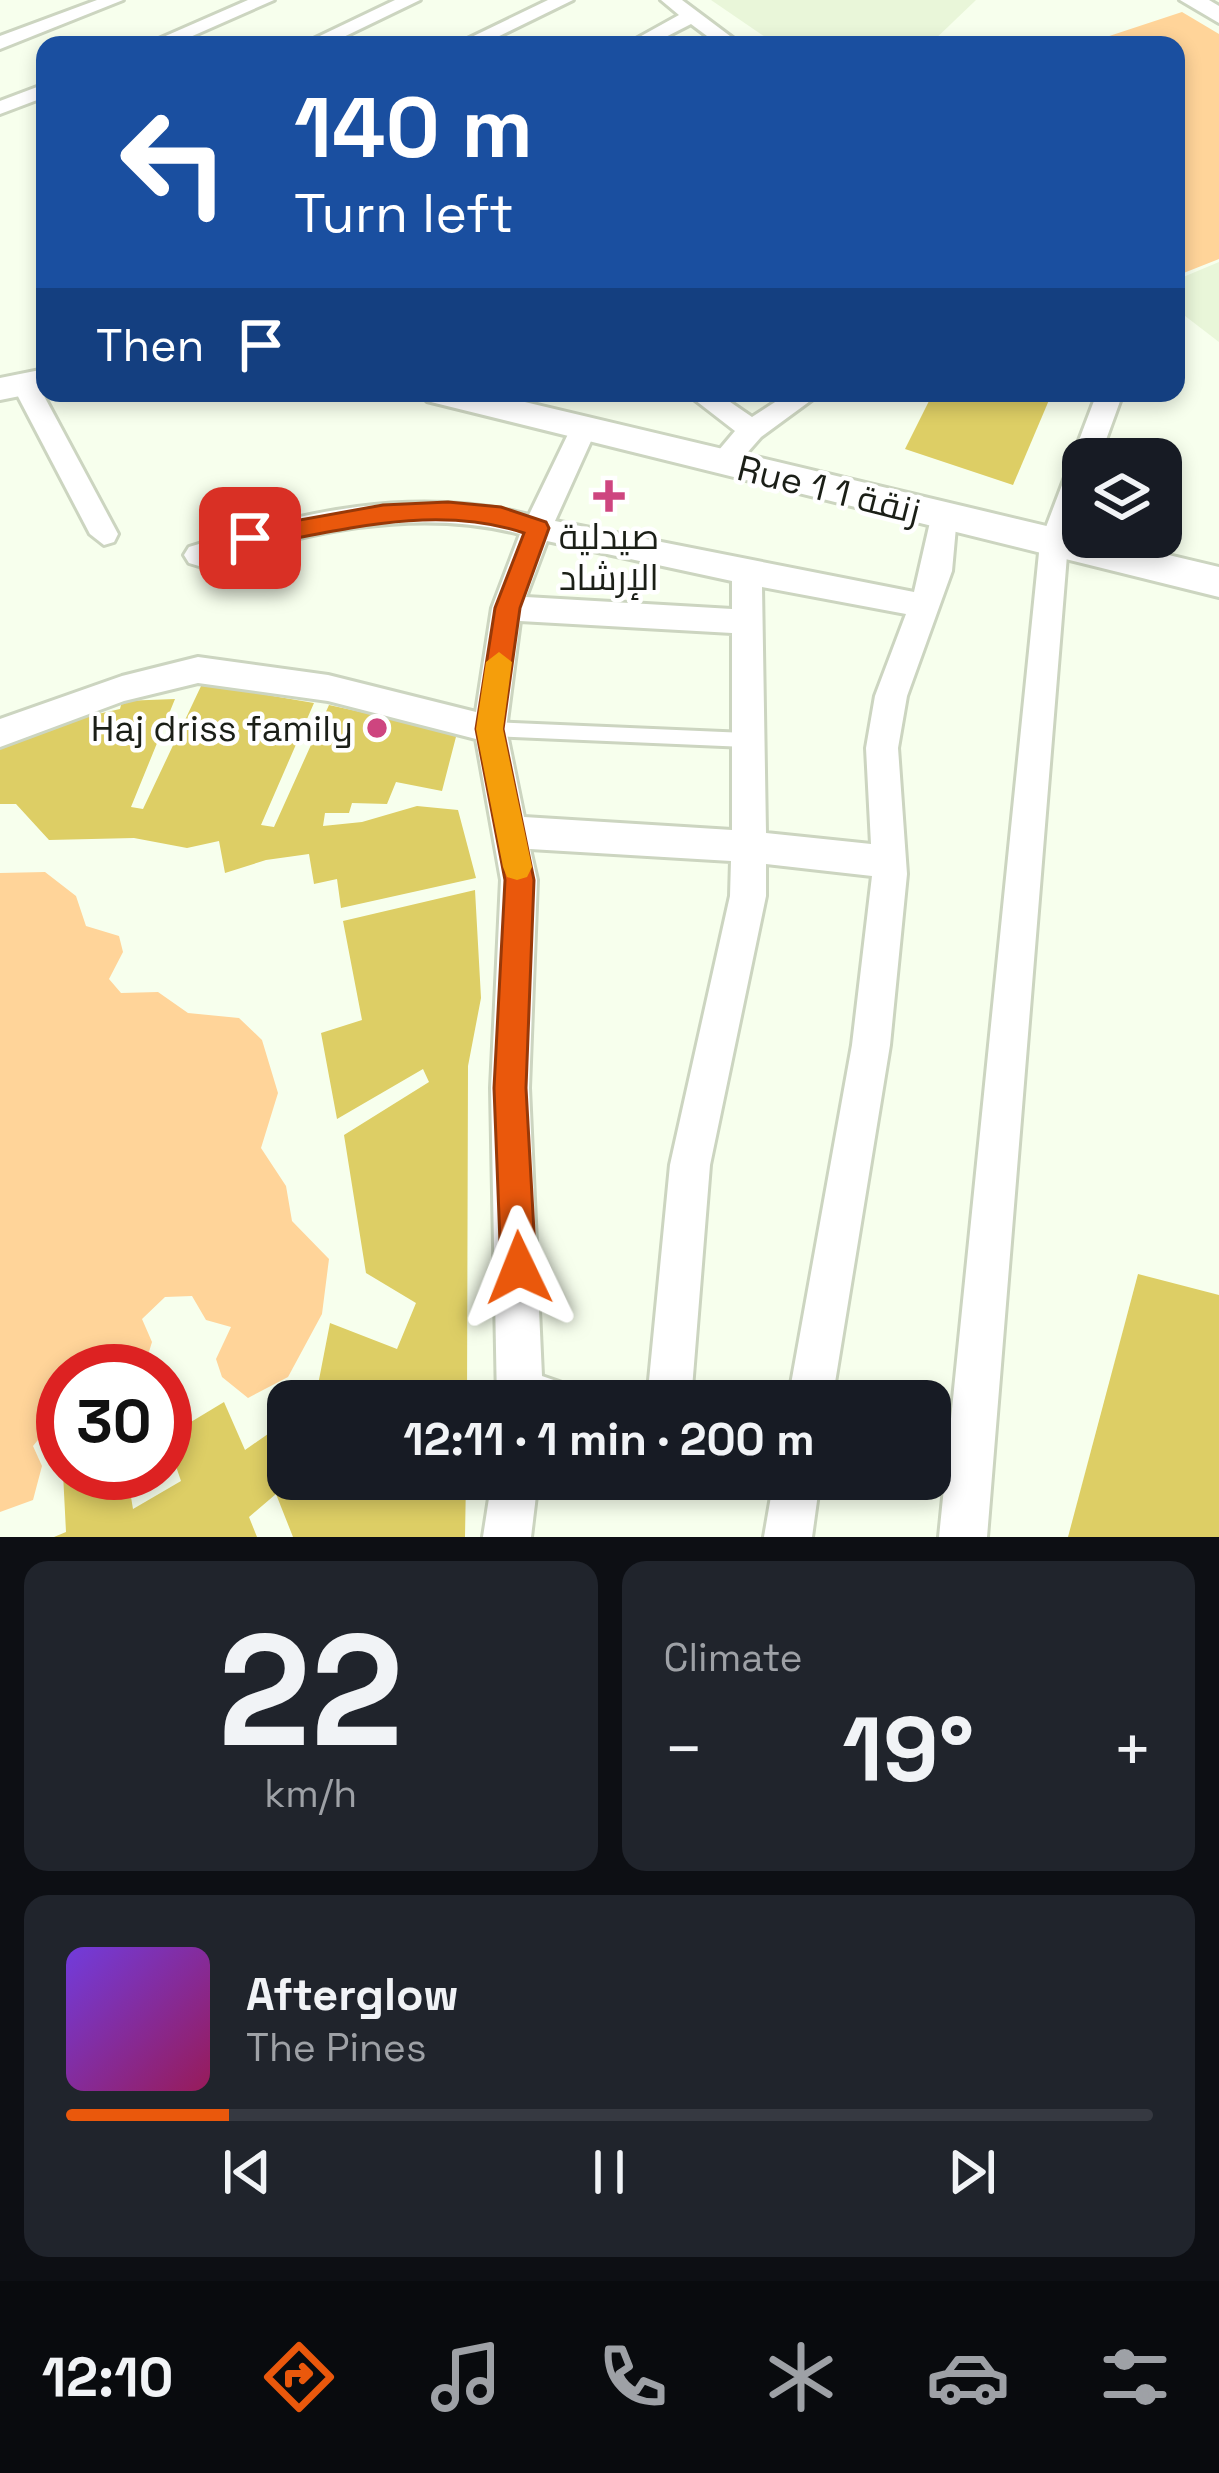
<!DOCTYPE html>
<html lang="en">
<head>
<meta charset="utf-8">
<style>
  :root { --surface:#171b24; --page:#20242c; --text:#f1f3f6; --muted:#9ea1a6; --line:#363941; --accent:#ea580c }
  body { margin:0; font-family:"Space Grotesk",Cairo,sans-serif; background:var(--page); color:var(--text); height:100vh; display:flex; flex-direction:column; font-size:45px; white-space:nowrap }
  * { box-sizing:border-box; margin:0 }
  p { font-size:39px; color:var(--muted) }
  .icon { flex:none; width:66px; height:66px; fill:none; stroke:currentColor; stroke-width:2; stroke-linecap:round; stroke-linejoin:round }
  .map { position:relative; height:1537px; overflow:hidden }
  .panel { display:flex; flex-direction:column; gap:24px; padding:24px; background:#0d0f14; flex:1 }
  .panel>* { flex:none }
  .guide { position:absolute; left:36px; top:36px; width:1149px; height:366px; border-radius:24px; box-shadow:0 6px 18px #0003; background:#1a4fa0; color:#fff; overflow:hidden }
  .controls { position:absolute; left:1062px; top:438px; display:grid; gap:24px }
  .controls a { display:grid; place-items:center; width:120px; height:120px; border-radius:24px; background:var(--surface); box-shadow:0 6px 18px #0003; font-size:60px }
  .speed { position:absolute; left:36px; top:1344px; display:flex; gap:24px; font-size:60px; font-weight:700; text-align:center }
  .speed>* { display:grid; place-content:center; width:156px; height:156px; border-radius:50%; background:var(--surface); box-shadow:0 6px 18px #0003; line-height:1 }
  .speed .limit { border:18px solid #d22; background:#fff; color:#111 }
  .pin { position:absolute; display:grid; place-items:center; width:102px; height:102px; color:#fff; margin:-51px; border-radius:24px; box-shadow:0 6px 18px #0006 }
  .me { position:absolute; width:132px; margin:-66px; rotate:358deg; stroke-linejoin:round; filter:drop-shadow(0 0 9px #0008) }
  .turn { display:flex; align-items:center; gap:42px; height:252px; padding:0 60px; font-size:54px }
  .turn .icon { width:156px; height:156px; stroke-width:2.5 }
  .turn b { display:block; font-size:84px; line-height:102px }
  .then { display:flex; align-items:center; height:114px; padding:0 60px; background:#0003; gap:24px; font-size:45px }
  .big { font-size:90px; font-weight:700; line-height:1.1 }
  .panel .tile { flex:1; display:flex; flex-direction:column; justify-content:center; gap:18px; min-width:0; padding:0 42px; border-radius:24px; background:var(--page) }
  .panel .dial { align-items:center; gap:0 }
  .dial b { font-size:156px; line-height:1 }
  .song { display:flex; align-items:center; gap:36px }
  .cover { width:144px; height:144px; border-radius:18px; background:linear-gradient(135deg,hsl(260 70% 55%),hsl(330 70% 35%)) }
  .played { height:12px; border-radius:6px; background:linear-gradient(90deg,var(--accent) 15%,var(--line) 15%) }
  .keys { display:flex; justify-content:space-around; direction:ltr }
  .heat { display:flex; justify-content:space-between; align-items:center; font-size:66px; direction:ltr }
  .panel .tiles { flex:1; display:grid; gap:24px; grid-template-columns:1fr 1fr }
  .tile:last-child { grid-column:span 2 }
  .trip { position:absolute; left:267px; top:1380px; width:684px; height:120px; border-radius:24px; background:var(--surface); box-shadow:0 6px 18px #0003; font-weight:700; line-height:120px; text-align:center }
  .tab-bar { display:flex; height:192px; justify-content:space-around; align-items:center; background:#090b0e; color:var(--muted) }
  .tab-bar .icon { width:84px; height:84px }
  .tab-bar .active { color:var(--accent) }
  .tab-bar b { font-size:54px; color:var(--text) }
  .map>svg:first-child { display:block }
</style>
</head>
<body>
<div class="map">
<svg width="1219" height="1537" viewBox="0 0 1219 1537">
  <rect width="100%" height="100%" fill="#f7ffed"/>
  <g fill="#e9f6d9">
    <polygon points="711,0 976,0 929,45 777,45"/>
    <polygon points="1219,262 1219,342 1176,309 1176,280"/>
  </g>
  <g fill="#ffd499">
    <polygon points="1182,12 1219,34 1219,259 1176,276 1176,45 1082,45"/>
    <polygon points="45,872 76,896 86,926 119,936 123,952 109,979 121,993 158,992 188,1013 239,1018 262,1040 278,1093 261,1148 286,1186 292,1221 329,1259 322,1314 288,1377 248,1398 222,1377 216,1359 231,1327 206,1320 192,1296 165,1297 142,1319 152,1342 143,1371 63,1371 63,1419 52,1423 33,1446 42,1466 33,1500 0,1512 0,873"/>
  </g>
  <g fill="#ddce65">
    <polygon points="933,393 1052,393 1013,485 905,449"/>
    <polygon points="202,684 314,703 261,825 274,827 329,705 457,733 442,791 396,782 387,804 352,803 349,813 325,813 323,826 362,822 417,806 458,810 476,878 341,908 337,879 314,884 309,854 266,860 225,873 219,841 187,848 134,838 49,840 16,804 0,804 0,747 67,721 120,709 122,701 175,699 131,807 143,809"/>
    <polygon points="475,890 481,998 468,1066 467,1401 309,1401 317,1390 330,1323 397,1349 416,1303 366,1273 344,1135 429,1082 423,1069 337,1119 321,1033 362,1020 343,921"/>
    <polygon points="1138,1274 1219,1295 1219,1537 1068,1537"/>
    <polygon points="224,1402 245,1450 288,1420 288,1479 466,1479 465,1537 293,1537 276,1494 249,1517 257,1537 54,1537 66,1532 63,1473 127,1473 133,1509 181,1481 166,1437"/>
  </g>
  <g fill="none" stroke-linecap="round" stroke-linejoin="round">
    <defs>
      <polygon id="service" points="490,722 746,733 752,735 754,740 752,745 746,747 490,736 484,734 482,729 484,724"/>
      <g id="minor">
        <polygon points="97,0 123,0 0,49 0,36"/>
        <polygon points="248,0 274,0 172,45 145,45"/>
        <polygon points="395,0 420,0 327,45 301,45"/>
        <polygon points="548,0 573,0 481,45 455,45"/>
        <polygon points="661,0 682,0 742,45 719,45 691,24 650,45 625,45 679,15"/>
        <polygon points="45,84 45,97 0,114 0,101"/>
        <polygon points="24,374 37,383 118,534 114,542 104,545 90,534 11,383"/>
        <polygon points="686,393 717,393 752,417 789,393 821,393 761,437 732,470 722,473 708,463 735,431"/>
        <polygon points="1097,393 1123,393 1099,459 1083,459 1083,502 1068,543 987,1537 939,1537 1040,543"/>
        <path d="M583 421 596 430 555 521 914 592 933 509 943 505 957 516 952 571 907 696 898 748 907 874 890 1045 832 1401H788L852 1045 872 876 766 864V896L710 1165 691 1401H647L670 1165 730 896 731 861 530 849 537 880 529 1088 542 1376 568 1385 574 1401H497L491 1088 501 880 476 739 328 701 198 683 124 701 0 747V719L122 676 198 657 328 675 476 712 492 608 520 534C412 506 303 533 199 566L189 563 184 555 189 547C300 512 413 486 529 515L570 430ZM547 541 732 581V609L526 597ZM762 587 906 614 875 696 866 748 871 844 766 833ZM520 621 732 633V830L524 817 506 729Z"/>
        <polygon points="492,1479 538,1479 531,1537 483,1537"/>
        <polygon points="774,1479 820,1479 812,1537 764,1537"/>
      </g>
      <g id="tertiary">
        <polygon points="1180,0 1209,0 1219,6 1219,23"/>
        <polygon points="45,369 45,391 0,400 0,378"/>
        <polygon points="422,393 487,393 1219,567 1219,597 439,404 427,401"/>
      </g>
    </defs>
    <use href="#service" stroke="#ccd5c0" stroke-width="6"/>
    <use href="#minor" stroke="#ccd5c0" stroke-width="6"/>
    <use href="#tertiary" stroke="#ccd5c0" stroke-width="6"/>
    <use href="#service" fill="#fff" fill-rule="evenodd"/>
    <use href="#minor" fill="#fff" fill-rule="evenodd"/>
    <use href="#tertiary" fill="#fff" fill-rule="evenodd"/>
  </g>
  <path fill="#ea580c" stroke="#983908" stroke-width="3" d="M448 502 501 507 546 522 549 528 520 608 503 729 534 880 526 1088 536 1268 531 1281 519 1286 506 1281 501 1268 494 1088 505 880 476 729 495 608 524 533C435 503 339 531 250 547L238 538 250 529 383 505Z"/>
  <polygon fill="#f59e0b" points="499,652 512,662 503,729 532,867 527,877 517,880 507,877 503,867 476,729 486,662"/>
  <g fill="#ce457f" stroke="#fff" stroke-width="4.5">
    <path d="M603 478h12v12h12v12h-12v12h-12v-12h-12v-12h12z"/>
    <circle cx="377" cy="728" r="12"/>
  </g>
  <g text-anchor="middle" stroke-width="9" stroke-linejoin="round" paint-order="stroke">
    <g font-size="36" fill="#1b1f17" stroke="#fff">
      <text transform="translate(829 489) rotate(14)" y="13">Rue 1 زنقة 1</text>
    </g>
    <g font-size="36" fill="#1b1f17" stroke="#fff">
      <text x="609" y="549">صيدلية<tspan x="609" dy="41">الإرشاد</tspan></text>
      <text x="353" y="741" text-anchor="end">Haj driss family</text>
    </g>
  </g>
</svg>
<div class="controls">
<a><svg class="icon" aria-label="layers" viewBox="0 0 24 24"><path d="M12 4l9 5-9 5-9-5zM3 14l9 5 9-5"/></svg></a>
</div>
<div class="speed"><div class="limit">30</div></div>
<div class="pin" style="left:250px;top:538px;background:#d93025"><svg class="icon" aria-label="arrive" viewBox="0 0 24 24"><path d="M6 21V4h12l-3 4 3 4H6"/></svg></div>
<svg class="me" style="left:519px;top:1268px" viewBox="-20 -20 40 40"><path d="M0-17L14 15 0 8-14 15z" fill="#ea580c" stroke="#fff" stroke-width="4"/></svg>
<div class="trip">12:11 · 1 min · 200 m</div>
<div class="guide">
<div class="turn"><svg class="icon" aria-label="left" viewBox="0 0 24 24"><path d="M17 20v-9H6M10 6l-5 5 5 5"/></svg><div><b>140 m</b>Turn left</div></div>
<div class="then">Then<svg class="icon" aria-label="arrive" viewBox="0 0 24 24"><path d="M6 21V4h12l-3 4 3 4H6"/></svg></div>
</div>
</div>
<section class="panel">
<div class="tiles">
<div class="tile dial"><b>22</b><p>km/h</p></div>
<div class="tile"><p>Climate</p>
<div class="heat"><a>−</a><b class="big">19°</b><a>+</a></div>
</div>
<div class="tile">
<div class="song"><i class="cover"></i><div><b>Afterglow</b><p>The Pines</p></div></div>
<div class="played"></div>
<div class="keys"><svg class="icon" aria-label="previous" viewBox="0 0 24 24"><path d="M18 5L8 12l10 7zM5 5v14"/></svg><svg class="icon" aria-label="pause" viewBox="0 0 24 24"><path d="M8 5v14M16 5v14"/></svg><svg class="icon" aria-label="next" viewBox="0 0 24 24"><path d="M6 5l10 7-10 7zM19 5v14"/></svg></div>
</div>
</div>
</section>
<nav class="tab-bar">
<b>12:10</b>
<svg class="icon active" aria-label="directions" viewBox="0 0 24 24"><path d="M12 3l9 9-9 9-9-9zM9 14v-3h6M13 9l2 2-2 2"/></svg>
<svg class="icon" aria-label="music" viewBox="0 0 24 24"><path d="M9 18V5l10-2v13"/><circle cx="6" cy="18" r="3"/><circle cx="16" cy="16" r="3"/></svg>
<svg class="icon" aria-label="phone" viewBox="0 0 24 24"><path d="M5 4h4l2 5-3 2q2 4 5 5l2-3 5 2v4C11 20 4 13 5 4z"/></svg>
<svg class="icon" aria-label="climate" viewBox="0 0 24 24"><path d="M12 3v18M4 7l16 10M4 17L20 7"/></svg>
<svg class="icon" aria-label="car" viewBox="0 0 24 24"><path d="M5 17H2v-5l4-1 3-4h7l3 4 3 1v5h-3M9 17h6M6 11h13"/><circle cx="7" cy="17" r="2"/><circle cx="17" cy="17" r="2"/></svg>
<svg class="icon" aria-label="filters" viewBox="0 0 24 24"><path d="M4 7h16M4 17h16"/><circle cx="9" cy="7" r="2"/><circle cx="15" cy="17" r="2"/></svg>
</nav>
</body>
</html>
